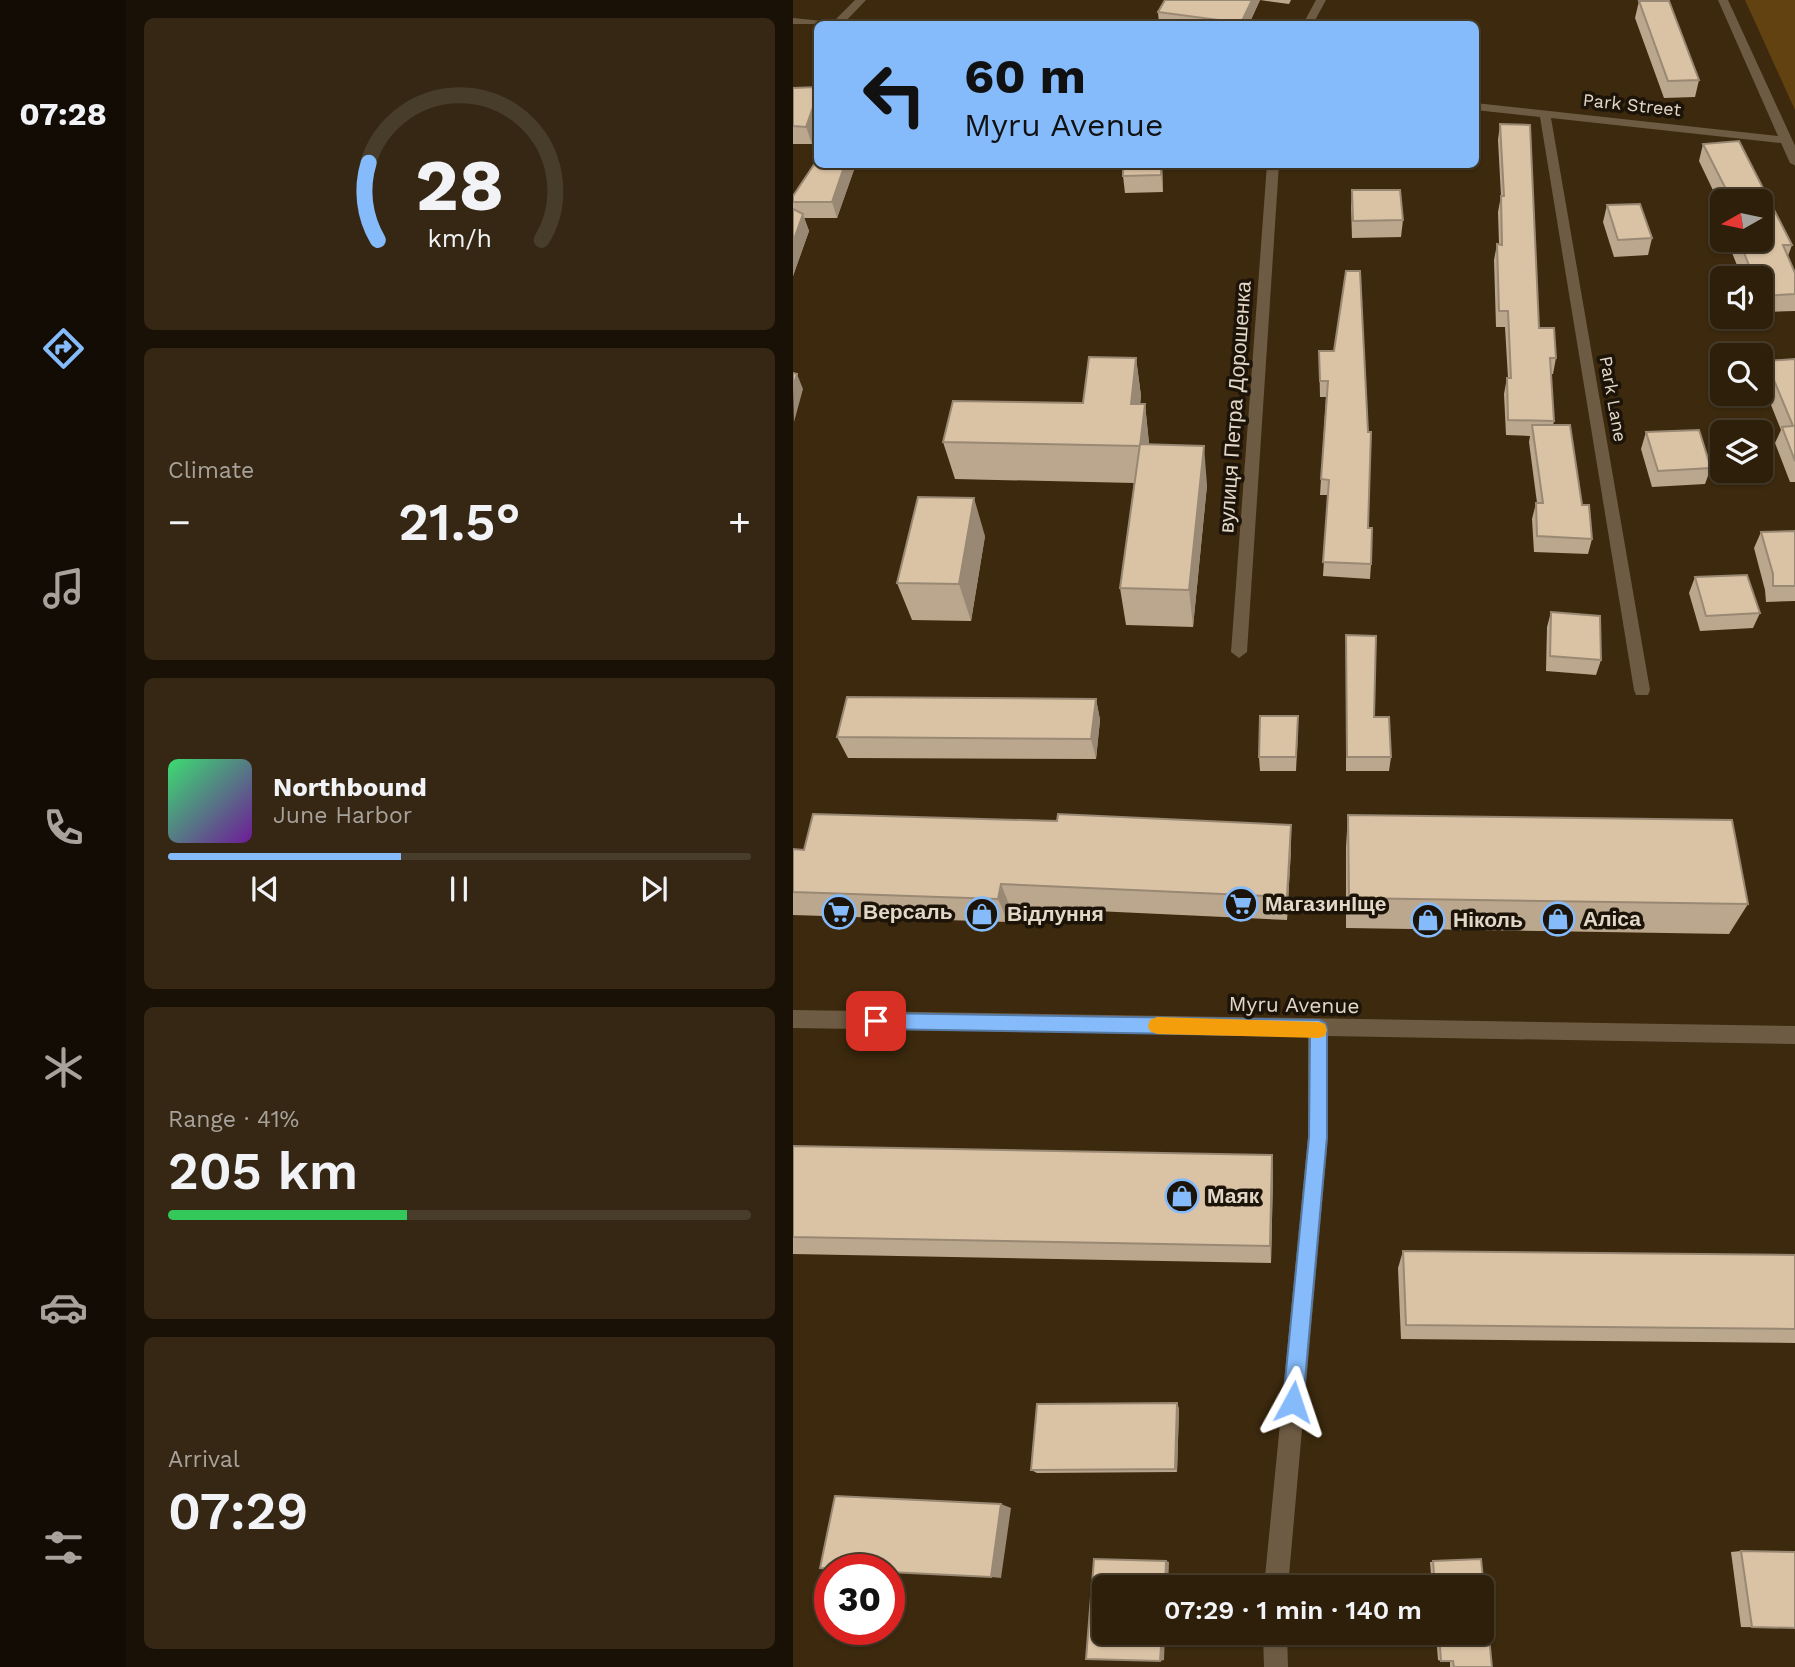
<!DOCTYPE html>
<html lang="en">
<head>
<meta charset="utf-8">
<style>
  :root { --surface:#2d1f0a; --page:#352713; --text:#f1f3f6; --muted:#a7a29c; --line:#483d2b; --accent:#85bbfb }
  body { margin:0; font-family:"Work Sans",sans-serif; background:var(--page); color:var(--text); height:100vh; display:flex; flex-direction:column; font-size:26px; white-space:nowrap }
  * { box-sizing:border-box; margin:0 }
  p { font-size:23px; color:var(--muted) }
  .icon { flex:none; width:38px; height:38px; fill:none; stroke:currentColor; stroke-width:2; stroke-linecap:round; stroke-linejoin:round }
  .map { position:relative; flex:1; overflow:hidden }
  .panel { display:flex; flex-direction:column; gap:18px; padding:18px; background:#191106; width:667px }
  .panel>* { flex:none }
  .hud { position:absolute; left:21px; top:21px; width:665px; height:147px; border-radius:10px; box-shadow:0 2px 5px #0004,0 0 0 2px var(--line); background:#85bbfb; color:#111; overflow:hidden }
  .needle { width:46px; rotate:261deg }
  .buttons { position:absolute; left:917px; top:189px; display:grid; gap:14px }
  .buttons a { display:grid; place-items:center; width:63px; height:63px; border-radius:10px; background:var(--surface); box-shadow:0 2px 5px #0004,0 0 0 2px var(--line); font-size:35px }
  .speed { position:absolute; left:21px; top:1554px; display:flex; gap:14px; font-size:35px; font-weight:700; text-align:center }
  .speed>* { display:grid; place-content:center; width:91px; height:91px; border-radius:50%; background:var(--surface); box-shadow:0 2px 5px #0004,0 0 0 2px var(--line); line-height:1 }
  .speed .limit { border:10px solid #d22; background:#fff; color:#111 }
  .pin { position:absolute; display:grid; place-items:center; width:60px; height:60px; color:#fff; margin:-30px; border-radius:14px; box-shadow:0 4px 10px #0006 }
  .me { position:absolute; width:77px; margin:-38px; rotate:5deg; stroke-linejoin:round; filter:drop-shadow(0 0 5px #0008) }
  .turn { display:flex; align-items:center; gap:24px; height:147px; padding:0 35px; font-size:32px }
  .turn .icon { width:91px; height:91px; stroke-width:2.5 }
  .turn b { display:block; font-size:49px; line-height:60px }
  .big { font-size:52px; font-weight:600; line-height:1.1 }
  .panel .card { flex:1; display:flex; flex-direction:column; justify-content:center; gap:10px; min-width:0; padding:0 24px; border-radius:10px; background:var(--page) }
  .panel .dial { align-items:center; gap:0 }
  .dial svg { height:182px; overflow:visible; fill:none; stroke:var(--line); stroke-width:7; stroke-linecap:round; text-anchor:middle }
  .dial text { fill:var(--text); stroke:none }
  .song { display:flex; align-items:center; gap:21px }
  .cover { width:84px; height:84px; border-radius:10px; background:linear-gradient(135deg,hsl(140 70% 55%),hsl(280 70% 35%)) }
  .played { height:7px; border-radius:4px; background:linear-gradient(90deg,var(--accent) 40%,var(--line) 40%) }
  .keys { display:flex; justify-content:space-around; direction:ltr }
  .heat { display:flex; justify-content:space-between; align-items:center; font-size:38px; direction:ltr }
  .charge { height:10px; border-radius:5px; background:linear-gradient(90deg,#34c759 41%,var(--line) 0) }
  .trip { position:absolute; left:299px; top:1575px; width:402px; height:70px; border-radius:10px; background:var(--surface); box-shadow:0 2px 5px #0004,0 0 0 2px var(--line); font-weight:600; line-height:70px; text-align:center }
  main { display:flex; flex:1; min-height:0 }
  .tab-bar { display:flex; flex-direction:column; width:126px; justify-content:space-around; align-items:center; background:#120c04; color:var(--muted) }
  .tab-bar .icon { width:49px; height:49px }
  .tab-bar .current { color:var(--accent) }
  .tab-bar b { font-size:32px; color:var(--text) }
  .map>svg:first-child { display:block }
</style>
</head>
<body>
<main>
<nav class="tab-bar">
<b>07:28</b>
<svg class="icon current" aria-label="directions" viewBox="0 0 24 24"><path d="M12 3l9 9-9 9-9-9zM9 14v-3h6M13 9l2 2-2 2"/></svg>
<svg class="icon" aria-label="music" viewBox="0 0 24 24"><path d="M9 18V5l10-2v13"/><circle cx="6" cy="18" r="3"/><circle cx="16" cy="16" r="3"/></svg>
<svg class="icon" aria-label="phone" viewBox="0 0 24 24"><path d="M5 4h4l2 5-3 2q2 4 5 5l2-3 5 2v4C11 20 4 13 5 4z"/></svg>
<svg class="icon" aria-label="climate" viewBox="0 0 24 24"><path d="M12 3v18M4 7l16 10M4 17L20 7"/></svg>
<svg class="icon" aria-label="car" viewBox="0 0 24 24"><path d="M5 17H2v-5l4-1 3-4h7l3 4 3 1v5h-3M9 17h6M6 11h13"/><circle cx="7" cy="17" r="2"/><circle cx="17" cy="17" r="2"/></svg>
<svg class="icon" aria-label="filters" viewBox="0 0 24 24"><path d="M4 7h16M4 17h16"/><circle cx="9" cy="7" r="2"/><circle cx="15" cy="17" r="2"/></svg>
</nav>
<section class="panel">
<div class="card dial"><svg viewBox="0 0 100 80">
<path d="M14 69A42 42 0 1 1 86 69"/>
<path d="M14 69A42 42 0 0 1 10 35" stroke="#85bbfb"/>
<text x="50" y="56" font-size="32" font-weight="700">28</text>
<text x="50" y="72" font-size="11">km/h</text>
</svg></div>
<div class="card"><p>Climate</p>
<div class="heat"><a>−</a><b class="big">21.5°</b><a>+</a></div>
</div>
<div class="card">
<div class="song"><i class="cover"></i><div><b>Northbound</b><p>June Harbor</p></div></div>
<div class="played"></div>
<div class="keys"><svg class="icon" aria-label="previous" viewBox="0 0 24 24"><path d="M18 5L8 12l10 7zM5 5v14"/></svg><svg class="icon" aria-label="pause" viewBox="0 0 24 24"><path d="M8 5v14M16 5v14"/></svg><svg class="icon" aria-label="next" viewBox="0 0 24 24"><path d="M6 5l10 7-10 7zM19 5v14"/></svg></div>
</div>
<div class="card"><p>Range · 41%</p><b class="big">205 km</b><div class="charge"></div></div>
<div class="card"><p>Arrival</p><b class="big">07:29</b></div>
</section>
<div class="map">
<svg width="1003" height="1667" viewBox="0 0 1003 1667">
  <rect width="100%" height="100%" fill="#3c290e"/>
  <polygon fill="#634211" points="952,0 1002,0 1002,110"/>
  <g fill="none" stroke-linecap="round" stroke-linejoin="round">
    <g fill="#6e5b43" fill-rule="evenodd">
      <polygon points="62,0 73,0 50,24 0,24 0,18 40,22"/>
      <polygon points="523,0 533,0 520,24 510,24"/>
      <polygon points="925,0 935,0 1003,148 1003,166 997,163 988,143 758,118 857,690 855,695 843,695 841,690 747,117 682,110 682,103 985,136"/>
      <polygon points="474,164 486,164 454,652 446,658 438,652"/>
      <polygon points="0,1010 1003,1026 1003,1044 535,1036 535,1137 495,1587 471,1587 515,1137 515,1036 0,1028"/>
      <polygon points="470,1633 494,1633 495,1667 471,1667"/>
    </g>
  </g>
  <g fill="#bba78d">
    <polygon points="372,0 498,0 496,4 467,0 456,24 366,24 365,12"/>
    <polygon points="846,1 906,80 902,97 871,98 842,18"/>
    <polygon points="24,87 24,128 19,144 0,144 0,88"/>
    <polygon points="707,124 746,328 763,358 760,374 758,374 761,421 760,425 789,505 799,539 795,554 741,552 739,519 743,503 744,503 736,442 737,436 713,435 711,394 714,378 715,378 712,327 703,327 701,260 704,244 706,244 705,212 708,196 705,140"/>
    <polygon points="946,141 999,245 995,256 1002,273 1002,311 968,312 968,278 949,278 934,240 968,240 968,201 929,201 929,209 906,161 910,144"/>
    <polygon points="24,164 63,164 44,218 11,218 16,231 0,276 0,196"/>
    <polygon points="369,164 370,192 332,193 330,176"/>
    <polygon points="559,190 610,220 608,237 559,238 558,207"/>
    <polygon points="814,205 859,238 855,255 821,257 810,222"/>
    <polygon points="526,351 575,528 578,564 577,579 530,576 535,495 527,495 533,397 527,397"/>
    <polygon points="343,358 348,396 347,404 352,404 356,445 414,485 400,627 333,625 327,588 341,483 162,479 150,442 290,403"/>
    <polygon points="1002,359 1002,482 997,482 982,443 988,430 968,380 968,374 973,361"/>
    <polygon points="853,432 918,468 912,484 859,487 848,449"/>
    <polygon points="1002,531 1002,601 973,602 972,590 961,548 968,532"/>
    <polygon points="192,536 178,621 119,620 104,583"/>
    <polygon points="902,577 967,613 960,628 907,631 896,593"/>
    <polygon points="758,612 808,660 803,675 753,671 754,627"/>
    <polygon points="553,635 581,717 598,757 596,771 553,771"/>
    <polygon points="303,699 307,720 303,759 55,758 44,737"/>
    <polygon points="505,731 503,771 467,771 466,757"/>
    <polygon points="555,815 955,904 936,934 553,928 553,847"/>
    <polygon points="264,821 498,825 498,849 494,920 217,907 215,922 0,915 0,849 11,850"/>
    <polygon points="0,1146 479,1155 480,1176 478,1263 0,1254"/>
    <polygon points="610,1251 1002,1255 1002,1343 608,1339 605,1268"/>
    <polygon points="386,1408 384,1472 244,1473 238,1470"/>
    <polygon points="948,1551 1002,1628 948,1627 938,1552"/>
    <polygon points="688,1559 699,1667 657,1667 657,1661 648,1661 645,1660 643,1633 690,1633 690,1587 639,1587 637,1562"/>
  </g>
  <g fill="#998873">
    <polygon points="459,0 467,0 456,24 448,24"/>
    <polygon points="24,96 24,128 19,144 13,127"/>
    <polygon points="52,164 63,164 44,218 39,202"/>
    <polygon points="368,164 369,164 370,192 368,175"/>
    <polygon points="10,214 16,231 0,276 0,242"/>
    <polygon points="343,358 348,396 343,442 338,404"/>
    <polygon points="4,374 10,389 1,422 0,387"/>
    <polygon points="352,404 356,442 352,483 347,446"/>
    <polygon points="411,446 414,485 400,627 396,590"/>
    <polygon points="181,498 192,536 178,621 166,584"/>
    <polygon points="303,699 307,720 303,759 298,739"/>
    <polygon points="498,825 498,849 494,920 494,897"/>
    <polygon points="208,884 217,907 215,922 205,899"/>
    <polygon points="479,1155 480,1176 478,1263 477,1246"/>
    <polygon points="384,1403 386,1408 384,1472 382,1469"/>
    <polygon points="208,1504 218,1508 208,1578 198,1577"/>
    <polygon points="373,1561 376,1562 375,1587 372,1587"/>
    <polygon points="369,1633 372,1633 371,1660 367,1661"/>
  </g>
  <g fill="#dac2a4" stroke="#998873" stroke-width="2">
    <polygon points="372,0 459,0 448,23 365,12"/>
    <polygon points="846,1 876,1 906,80 875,81"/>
    <polygon points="24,87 24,96 13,127 0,126 0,88"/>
    <polygon points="707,124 737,125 746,328 761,328 763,358 757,358 761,421 715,420 714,378 718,378 715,311 706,311 704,244 709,245 708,196 711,196"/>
    <polygon points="946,141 999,245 990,245 1002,273 1002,294 969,296 968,278 961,278 946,240 968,240 968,201 939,201 910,144"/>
    <polygon points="24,160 24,164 52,164 39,202 0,202 0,196"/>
    <polygon points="330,164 368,164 368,175 330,176"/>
    <polygon points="559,190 607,190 610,220 560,221"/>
    <polygon points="847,204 859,238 825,240 814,205"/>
    <polygon points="0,209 10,214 0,242"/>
    <polygon points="553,271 567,271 575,432 578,432 575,528 579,528 578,564 530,562 536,480 528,479 535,381 527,381 526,351 541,351"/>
    <polygon points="296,357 343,358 338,404 352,404 347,446 150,442 160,401 290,403"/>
    <polygon points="1002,359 1002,461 989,427 1000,426 973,361"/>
    <polygon points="0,373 4,374 0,387"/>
    <polygon points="739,425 777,425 789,505 796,505 799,539 744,536 743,503 750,503"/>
    <polygon points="906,430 918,468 865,471 853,432"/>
    <polygon points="347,444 411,446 396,590 327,588"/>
    <polygon points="125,497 181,498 166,584 104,583"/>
    <polygon points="1002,531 1002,586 980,586 980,574 968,532"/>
    <polygon points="954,575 967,613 913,616 902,577"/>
    <polygon points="758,612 807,616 808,660 757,656"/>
    <polygon points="553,635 583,636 581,717 596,717 598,757 554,757"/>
    <polygon points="54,697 303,699 298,739 44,737"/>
    <polygon points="467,716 505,716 503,757 466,757"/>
    <polygon points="20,814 264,821 265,814 498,825 494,897 208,884 205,899 0,892 0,849 11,850"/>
    <polygon points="555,815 939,820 955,904 556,898"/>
    <polygon points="0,1146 479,1155 477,1246 0,1237"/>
    <polygon points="610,1251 1002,1255 1002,1329 613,1325"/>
    <polygon points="384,1403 382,1469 238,1470 244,1404"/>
    <polygon points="42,1496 208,1504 198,1577 96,1572 96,1570 56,1570 27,1568"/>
    <polygon points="948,1551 1002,1552 1002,1628 959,1627"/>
    <polygon points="301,1559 373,1561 372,1587 312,1587 312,1633 369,1633 367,1661 293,1659"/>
    <polygon points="688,1559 699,1667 661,1667 660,1661 648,1661 646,1633 690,1633 690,1587 642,1587 640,1561"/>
  </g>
  <polygon fill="#85bbfb" stroke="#567aa3" stroke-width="2" points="83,1013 526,1020 532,1023 534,1028 534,1137 510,1402 507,1409 500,1412 493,1409 490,1402 516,1137 517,1036 83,1029 77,1026 74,1021 77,1015"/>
  <polygon fill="#f59e0b" points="364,1017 526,1022 532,1024 534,1030 532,1036 526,1038 364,1034 357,1031 355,1026 357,1020"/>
  <defs>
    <symbol id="supermarket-ring" viewBox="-11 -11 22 22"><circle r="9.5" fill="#1c1409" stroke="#85bbfb" stroke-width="1.5"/><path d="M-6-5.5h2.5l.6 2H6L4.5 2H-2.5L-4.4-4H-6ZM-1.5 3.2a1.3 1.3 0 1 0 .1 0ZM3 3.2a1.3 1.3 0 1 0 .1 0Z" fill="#85bbfb"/></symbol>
    <symbol id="shop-ring" viewBox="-11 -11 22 22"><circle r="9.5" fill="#1c1409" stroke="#85bbfb" stroke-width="1.5"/><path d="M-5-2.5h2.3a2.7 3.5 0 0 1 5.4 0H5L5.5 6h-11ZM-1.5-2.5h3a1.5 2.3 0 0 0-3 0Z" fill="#85bbfb"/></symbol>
  </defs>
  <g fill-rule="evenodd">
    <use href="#supermarket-ring" x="429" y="885" width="38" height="38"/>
    <use href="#supermarket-ring" x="27" y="893" width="38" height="38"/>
    <use href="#shop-ring" x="170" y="895" width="38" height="38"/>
    <use href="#shop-ring" x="746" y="900" width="38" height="38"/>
    <use href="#shop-ring" x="616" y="901" width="38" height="38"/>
    <use href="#shop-ring" x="370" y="1177" width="38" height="38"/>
  </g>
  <g text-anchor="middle" stroke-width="7" stroke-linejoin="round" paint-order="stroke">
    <g font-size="18" fill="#e3d7c8" stroke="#1c1409">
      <text transform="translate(839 105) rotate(6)" y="6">Park Street</text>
      <text transform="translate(820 399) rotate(80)" y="6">Park Lane</text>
    </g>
    <g font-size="21" fill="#e3d7c8" stroke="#1c1409">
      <text transform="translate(442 407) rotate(-86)" y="7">вулиця Петра Дорошенка</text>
      <text transform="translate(501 1005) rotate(1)" y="7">Myru Avenue</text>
    </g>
    <g font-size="21" font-weight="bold" fill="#e3d7c8" stroke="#1c1409" text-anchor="start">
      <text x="472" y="911">МагазинІще</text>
      <text x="70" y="919">Версаль</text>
      <text x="214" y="921">Відлуння</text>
      <text x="790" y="926">Аліса</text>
      <text x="660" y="927">Ніколь</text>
      <text x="414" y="1203">Маяк</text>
    </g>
  </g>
</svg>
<div class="buttons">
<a><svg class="needle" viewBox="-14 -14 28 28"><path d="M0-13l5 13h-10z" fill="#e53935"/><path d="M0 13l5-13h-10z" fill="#a7a29c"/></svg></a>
<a><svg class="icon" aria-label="sound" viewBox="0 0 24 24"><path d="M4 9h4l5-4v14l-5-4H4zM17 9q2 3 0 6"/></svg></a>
<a><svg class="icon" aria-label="search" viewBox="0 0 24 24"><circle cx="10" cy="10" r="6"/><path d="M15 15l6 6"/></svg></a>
<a><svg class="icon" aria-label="layers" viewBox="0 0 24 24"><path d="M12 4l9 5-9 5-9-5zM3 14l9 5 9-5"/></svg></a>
</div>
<div class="speed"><div class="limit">30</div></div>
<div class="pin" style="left:83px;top:1021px;background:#d93025"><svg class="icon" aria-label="arrive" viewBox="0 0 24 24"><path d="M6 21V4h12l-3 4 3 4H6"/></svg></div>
<svg class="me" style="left:500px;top:1402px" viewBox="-20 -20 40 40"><path d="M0-17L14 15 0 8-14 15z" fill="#85bbfb" stroke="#fff" stroke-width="4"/></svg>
<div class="trip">07:29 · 1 min · 140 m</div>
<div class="hud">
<div class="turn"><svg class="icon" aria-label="left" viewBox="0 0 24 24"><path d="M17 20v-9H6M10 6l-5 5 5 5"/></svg><div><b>60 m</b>Myru Avenue</div></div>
</div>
</div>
</main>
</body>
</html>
